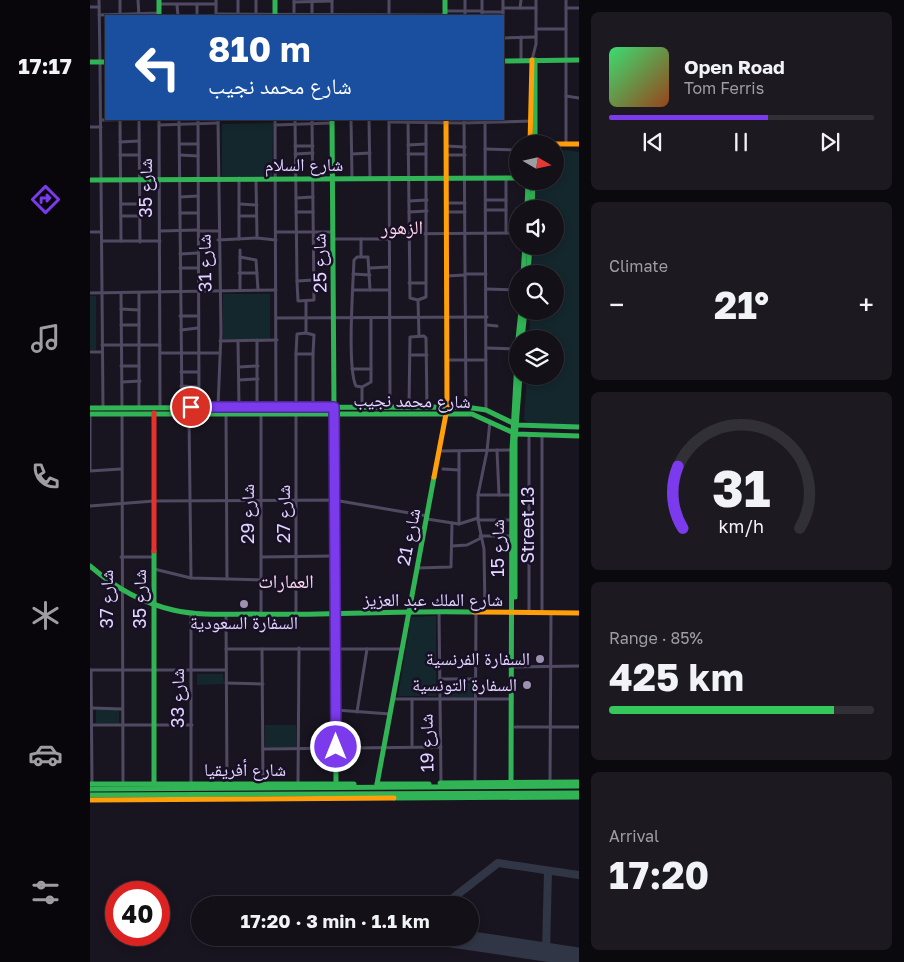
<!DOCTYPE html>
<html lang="en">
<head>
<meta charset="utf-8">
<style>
  :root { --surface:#131018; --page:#1c1921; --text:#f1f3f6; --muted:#9d9da2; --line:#323037; --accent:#7c3aed }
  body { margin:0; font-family:"Golos Text","Noto Naskh Arabic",sans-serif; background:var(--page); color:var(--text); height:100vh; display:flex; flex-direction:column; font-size:19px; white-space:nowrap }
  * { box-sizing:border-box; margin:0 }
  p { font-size:16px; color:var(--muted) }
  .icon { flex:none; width:28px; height:28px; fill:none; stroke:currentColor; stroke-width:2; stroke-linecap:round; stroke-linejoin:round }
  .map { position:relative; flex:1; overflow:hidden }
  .side { display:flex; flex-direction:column; gap:12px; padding:12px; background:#0a090d; width:325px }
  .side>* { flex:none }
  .top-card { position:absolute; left:15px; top:15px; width:399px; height:105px; border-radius:0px; box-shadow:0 2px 8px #0003,0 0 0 1px var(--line); background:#1a4fa0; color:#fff; overflow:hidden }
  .needle { width:32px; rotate:99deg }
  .fabs { position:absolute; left:419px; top:135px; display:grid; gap:10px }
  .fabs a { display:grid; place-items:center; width:55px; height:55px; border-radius:50%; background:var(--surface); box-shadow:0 2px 8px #0003,0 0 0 1px var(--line); font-size:25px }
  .speed { position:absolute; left:15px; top:881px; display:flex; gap:10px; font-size:25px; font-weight:700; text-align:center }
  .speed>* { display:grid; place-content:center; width:65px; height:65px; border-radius:50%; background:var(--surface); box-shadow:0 2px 8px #0003,0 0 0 1px var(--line); line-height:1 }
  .speed .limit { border:8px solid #d22; background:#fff; color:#111 }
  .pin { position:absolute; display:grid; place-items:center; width:42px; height:42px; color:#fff; margin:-21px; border:2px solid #fff; border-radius:50%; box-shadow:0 1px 5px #0007 }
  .me { position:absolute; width:55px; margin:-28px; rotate:0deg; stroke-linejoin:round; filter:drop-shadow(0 0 4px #0008) }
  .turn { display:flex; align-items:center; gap:18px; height:105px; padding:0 20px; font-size:22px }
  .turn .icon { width:65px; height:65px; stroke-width:2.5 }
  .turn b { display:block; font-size:35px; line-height:42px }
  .big { font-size:38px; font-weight:700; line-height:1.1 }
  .side .card { flex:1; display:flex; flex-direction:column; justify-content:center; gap:8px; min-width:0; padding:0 18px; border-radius:8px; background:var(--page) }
  .side .dial { align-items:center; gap:0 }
  .dial svg { height:130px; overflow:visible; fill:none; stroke:var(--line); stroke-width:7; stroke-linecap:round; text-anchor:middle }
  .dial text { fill:var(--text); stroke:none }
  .song { display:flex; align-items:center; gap:15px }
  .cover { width:60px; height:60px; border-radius:8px; background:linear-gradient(135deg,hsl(140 70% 55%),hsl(20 70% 35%)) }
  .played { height:5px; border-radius:2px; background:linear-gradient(90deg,var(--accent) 60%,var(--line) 60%) }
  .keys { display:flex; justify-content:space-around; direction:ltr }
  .heat { display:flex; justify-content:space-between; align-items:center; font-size:28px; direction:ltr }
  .charge { height:8px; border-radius:4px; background:linear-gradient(90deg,#34c759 85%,var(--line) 0) }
  .trip { position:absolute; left:101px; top:896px; width:288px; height:50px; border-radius:25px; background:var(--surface); box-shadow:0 2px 8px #0003,0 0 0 1px var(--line); font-weight:700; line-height:50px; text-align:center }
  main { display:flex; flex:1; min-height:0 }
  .dock { display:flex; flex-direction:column; width:90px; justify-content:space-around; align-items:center; background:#08060a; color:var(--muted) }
  .dock .icon { width:35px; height:35px }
  .dock .on { color:var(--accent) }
  .dock b { font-size:22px; color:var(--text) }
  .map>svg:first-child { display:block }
</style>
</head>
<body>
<main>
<nav class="dock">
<b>17:17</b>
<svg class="icon on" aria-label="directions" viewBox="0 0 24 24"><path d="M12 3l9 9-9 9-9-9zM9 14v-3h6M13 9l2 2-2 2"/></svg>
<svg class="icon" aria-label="music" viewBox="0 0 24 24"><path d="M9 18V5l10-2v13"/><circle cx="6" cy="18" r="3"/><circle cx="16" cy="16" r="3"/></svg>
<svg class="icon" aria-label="phone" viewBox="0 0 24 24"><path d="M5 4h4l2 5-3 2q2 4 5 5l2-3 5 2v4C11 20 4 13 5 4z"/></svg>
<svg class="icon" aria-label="climate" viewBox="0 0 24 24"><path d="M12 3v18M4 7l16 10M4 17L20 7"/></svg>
<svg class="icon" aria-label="car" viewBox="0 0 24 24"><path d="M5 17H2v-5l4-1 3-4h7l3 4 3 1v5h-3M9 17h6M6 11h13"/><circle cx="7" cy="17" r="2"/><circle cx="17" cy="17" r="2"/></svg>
<svg class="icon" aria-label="filters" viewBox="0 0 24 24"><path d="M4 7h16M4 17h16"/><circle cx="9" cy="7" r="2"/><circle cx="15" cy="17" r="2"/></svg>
</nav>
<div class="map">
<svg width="489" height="962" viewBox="0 0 489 962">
  <rect width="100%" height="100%" fill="#191520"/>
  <g fill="#14272d">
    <polygon points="183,123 182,176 132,176 132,124"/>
    <polygon points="465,149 489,152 489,427 443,426 434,420 437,376 465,376 465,339 439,339 441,311 465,311 465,274 442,274 443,246 465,246 465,209 444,209 445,181 465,181"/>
    <polygon points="133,294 180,294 180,340 133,339"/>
    <rect x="0" y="296" width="6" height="54"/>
    <polygon points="346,616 346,696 308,696 321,617"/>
    <polygon points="107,674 133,674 134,684 107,685"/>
    <rect x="353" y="683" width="30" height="15"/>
    <polygon points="6,709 29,709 29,724 6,723"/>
    <rect x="175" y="725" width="31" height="22"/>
  </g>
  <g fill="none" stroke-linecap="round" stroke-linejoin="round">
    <g stroke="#313646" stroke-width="8">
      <polyline points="354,905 408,863 489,875"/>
      <polyline points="456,952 458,871"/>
    </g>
    <polyline stroke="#313646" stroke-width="19" points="362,938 489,957"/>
    <g stroke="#4f4a61" stroke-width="3">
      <polyline points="9,0 10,62"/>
      <polyline points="30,0 30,14"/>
      <polyline points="48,0 49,16"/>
      <polyline points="148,0 148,16"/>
      <polyline points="166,0 166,16"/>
      <polyline points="375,0 375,16"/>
      <polyline points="392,0 392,16"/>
      <polyline points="413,0 413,60"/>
      <polyline points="204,1 204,16"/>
      <polyline points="222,1 222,16"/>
      <polyline points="204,2 242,1"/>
      <polyline points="69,4 126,4"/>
      <polyline points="107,4 107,16"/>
      <polyline points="87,5 88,16"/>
      <polyline points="0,7 9,7"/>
      <polyline points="413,8 446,8"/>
      <polyline points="430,8 431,0"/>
      <polyline points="476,8 489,8"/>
      <polyline points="356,11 392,11"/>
      <polyline points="392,12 413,12"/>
      <polyline points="126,14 355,15"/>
      <polyline points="9,15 69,13"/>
      <polyline points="126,16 126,0"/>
      <polyline points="242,16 242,1"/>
      <polyline points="299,16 299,0"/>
      <polyline points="446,29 476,29"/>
      <polyline points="413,38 446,37"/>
      <polyline points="431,60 431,37"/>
      <polyline points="442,60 446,44 446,0"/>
      <polyline points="476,60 476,0"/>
      <polyline points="476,63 476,143"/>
      <polyline points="10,65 13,408"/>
      <polyline points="476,96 489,98"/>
      <polyline points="30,119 31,241"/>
      <polyline points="49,119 50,242"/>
      <polyline points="69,119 70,407"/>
      <polyline points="89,119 92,407"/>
      <polyline points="108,119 109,407"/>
      <polyline points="128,119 131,333 128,407"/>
      <polyline points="128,119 185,119"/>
      <polyline points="185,119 186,407"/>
      <polyline points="205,119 207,281 208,301 224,300 222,119"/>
      <polyline points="261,119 262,179"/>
      <polyline points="279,119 280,178"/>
      <polyline points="299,119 300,407"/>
      <polyline points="318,119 320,298 328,300 336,297 336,119"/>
      <polyline points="374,119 376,407"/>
      <polyline points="395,119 396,410"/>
      <polyline points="11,120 69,119"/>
      <polyline points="299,122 372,123 442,121"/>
      <polyline points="69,125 128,123"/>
      <polyline points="185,125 241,123"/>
      <polyline points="0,127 11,127"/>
      <polyline points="30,142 49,141"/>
      <polyline points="90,144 108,144"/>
      <polyline points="318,145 336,144"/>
      <polyline points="205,146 223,146"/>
      <polyline points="356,146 375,147"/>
      <polyline points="395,149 428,150"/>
      <polyline points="205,154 223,153"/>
      <polyline points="262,154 280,153"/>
      <polyline points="318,154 336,154"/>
      <polyline points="30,155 49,155"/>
      <polyline points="90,155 108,156"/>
      <polyline points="356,155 375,155"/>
      <polyline points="149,178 149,239"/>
      <polyline points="166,179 167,238 186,240"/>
      <polyline points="90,197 108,196"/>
      <polyline points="206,198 223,197"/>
      <polyline points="396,200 416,200"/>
      <polyline points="319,201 337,200"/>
      <polyline points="356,203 375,203"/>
      <polyline points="31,204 49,204"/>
      <polyline points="150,204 167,205"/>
      <polyline points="397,210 416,210"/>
      <polyline points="206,212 223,212"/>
      <polyline points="319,212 337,211"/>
      <polyline points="356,212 375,212"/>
      <polyline points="90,213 108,213"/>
      <polyline points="31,216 50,216"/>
      <polyline points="149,216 166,216"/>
      <polyline points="70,231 108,230"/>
      <polyline points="108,231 128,231"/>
      <polyline points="0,232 11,232"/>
      <polyline points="186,232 242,232"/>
      <polyline points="416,233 416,177"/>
      <polyline points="299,234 428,233"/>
      <polyline points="243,239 299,239"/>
      <polyline points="271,239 271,256"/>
      <polyline points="128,240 167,238"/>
      <polyline points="12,241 70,241"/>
      <polyline points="90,254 108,253"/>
      <polyline points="150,257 166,260 168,290"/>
      <polyline points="90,268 108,268"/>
      <polyline points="280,268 299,267"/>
      <polyline points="149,273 167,273"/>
      <polyline points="263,274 280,275"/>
      <polyline points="375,274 396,274"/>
      <polyline points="356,276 375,275"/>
      <polyline points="207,281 224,280"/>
      <polyline points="319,283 336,283"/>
      <polyline points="396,289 428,290"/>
      <polyline points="150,290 150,250"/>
      <polyline points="263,290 299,290"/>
      <path d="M280 290 278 257H267L264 260C263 286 257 368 266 386L272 387 281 382V318"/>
      <polyline points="0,293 186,290"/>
      <polyline points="31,293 32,407"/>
      <polyline points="49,293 49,407"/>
      <polyline points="328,300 329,336"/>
      <polyline points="216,302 216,333 224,335 223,354 206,354 207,334 216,333"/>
      <polyline points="31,309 49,310"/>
      <polyline points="90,316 107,316"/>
      <polyline points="187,318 397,317"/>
      <polyline points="31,325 49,325"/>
      <polyline points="397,325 407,326"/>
      <polyline points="91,330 108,328"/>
      <polyline points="167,340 167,407"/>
      <polyline points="130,341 187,340"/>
      <polyline points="148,341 149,407"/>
      <polyline points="12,345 70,345"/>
      <polyline points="396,348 427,349"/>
      <polyline points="0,352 12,352"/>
      <polyline points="70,353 130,353"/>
      <polyline points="206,354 206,407"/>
      <polyline points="320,355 337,355"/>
      <polyline points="357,360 396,360"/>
      <polyline points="31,366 49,366"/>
      <polyline points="149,367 168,366"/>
      <polyline points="262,369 281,369"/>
      <polyline points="91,372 108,372"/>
      <polyline points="149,380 168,379"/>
      <polyline points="32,382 50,381"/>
      <polyline points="91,386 108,387"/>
      <polyline points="223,407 223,354"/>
      <polyline points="272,407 272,387"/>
      <polyline points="319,407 320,337 334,336 336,338 337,407"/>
      <polyline points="32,414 33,784"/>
      <polyline points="99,414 101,578"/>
      <polyline points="136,414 137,579"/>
      <polyline points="171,414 171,615"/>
      <polyline points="407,450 409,495"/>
      <polyline points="349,451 422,450"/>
      <polyline points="353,469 369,470"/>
      <polyline points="0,470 0,414"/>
      <polyline points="0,471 31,469"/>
      <polyline points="388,495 422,495"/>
      <polyline points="0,506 64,501 244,500 337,516"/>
      <polyline points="337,519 369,524 388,518"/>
      <polyline points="388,520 422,520"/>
      <polyline points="369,524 369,451"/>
      <polyline points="390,536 422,536"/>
      <polyline points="362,546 377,545 391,538"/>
      <polyline points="31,557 64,557"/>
      <polyline points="172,557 244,556"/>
      <polyline points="327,568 361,567 362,523"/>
      <polyline points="64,569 101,578 173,580"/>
      <polyline points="349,611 351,783"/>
      <polyline points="395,611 394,549 388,520 388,495 397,451 400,421"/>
      <polyline points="439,612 439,436"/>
      <polyline points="452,612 452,437"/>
      <polyline points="136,615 137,784"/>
      <polyline points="206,615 206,414"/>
      <polyline points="136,649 312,649"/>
      <polyline points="172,649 173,784"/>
      <polyline points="422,667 489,666"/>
      <polyline points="0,670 136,670"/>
      <polyline points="1,670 2,784"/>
      <polyline points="350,679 386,679"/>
      <polyline points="136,683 173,684"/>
      <polyline points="303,699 422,699"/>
      <polyline points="322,699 322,747"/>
      <polyline points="2,708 32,709"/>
      <polyline points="246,710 300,714"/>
      <polyline points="267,712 277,649"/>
      <polyline points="0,725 102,725"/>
      <polyline points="425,727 489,727"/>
      <polyline points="173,749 351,747"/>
      <polyline points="460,782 461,613"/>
      <polyline points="385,783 386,612"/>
      <polyline points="101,784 101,613"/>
      <polyline points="208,784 209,648"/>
    </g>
    <g stroke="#30b455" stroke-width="5">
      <polyline points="69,0 69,16"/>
      <polyline points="185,0 185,16"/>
      <polyline points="355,0 355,16"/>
      <polyline points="445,60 445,144"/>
      <polyline points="412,61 489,60"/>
      <polyline points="0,62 16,62"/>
      <polyline points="242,119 244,407"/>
      <polyline points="0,180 428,178"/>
      <polyline points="437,209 438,181"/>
      <polyline points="442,209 443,181"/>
      <polyline points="433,274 435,246"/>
      <polyline points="438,274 440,246"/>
      <polyline points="428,339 431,311"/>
      <polyline points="432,339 435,311"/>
      <polyline points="0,408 376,407 396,410 427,425 489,427"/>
      <polyline points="0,414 382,414 426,434 489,436"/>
      <polyline points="244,414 246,784"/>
      <polyline points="64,551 64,784"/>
      <path d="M0 566C24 587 52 603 83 610 109 616 137 614 163 614 237 616 311 610 384 612"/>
      <polyline points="425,597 425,440 430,376"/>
      <polyline points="350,783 489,782"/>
      <polyline points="421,783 422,450 428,344"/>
      <polyline points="0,784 264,784"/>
      <polyline points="287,784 339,784"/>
      <polyline points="287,784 344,477"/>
      <polyline points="0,789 489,786"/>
      <polyline points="0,795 489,793"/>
      <polyline points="304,798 489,797"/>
    </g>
    <g stroke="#ff9f0a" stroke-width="5">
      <polyline points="356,119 357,407"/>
      <polyline points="440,144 442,60"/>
      <polyline points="444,144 489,144"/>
      <polyline points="344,477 356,414"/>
      <polyline points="384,612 489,613"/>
      <polyline points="0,800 304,798"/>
    </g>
    <polyline stroke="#e5322d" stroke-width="5" points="64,413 64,551"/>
  </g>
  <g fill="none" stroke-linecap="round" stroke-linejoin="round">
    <defs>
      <polyline id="route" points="101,407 244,407 246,747"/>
    </defs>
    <use href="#route" stroke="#51269a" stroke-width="12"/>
    <use href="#route" stroke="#7c3aed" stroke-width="9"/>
  </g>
  <g fill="#9c92b0" stroke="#181025" stroke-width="2">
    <circle cx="154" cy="604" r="5"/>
    <circle cx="450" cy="659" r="5"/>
    <circle cx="437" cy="685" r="5"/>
  </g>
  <g text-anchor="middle" stroke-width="5" stroke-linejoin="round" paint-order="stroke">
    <g font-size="18" fill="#e2d5fe" stroke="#181025">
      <text x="214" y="171">شارع السلام</text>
      <text transform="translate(56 188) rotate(-90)" y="6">شارع 35</text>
      <text transform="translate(115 263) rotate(-91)" y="6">شارع 31</text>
      <text transform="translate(230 263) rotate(-91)" y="6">شارع 25</text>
      <text transform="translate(322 401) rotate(1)" y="6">شارع محمد نجيب</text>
      <text transform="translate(158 514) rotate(-90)" y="6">شارع 29</text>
      <text transform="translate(194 514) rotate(-90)" y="6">شارع 27</text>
      <text transform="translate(438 525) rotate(-90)" y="6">Street 13</text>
      <text transform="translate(319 537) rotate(-79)" y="6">شارع 21</text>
      <text transform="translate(408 548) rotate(-90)" y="6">شارع 15</text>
      <text transform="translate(17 599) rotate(-90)" y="6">شارع 37</text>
      <text transform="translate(50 599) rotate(-90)" y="6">شارع 35</text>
      <text x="343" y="606">شارع الملك عبد العزيز</text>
      <text transform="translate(88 698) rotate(-90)" y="6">شارع 33</text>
      <text transform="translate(337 743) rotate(-91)" y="6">شارع 19</text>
      <text x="155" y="776">شارع أفريقيا</text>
    </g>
    <g font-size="18" fill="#e2d5fe" stroke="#181025" text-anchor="end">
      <text x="154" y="629" text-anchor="middle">السفارة السعودية</text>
      <text x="440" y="665">السفارة الفرنسية</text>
      <text x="427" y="691">السفارة التونسية</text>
    </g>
    <g font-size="19" fill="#fed7e8" stroke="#181025">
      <text x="312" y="234">الزهور</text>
      <text x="196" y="588">العمارات</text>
    </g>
  </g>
</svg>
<div class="fabs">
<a><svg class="needle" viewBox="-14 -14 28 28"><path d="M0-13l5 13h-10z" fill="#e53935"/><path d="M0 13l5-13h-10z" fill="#9d9da2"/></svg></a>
<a><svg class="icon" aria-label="sound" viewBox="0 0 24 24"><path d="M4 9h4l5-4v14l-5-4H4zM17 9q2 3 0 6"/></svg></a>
<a><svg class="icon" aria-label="search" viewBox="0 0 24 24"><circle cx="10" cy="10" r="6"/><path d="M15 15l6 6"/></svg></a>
<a><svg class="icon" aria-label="layers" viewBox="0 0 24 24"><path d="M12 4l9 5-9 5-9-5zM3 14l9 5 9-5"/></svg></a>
</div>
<div class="speed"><div class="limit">40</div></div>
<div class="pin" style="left:101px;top:407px;background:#d93025"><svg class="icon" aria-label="arrive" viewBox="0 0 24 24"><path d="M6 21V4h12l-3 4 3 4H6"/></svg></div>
<svg class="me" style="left:246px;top:747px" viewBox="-20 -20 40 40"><circle r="17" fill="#7c3aed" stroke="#fff" stroke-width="3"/><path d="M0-11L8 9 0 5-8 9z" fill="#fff"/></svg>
<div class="trip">17:20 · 3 min · 1.1 km</div>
<div class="top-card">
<div class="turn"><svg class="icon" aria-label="left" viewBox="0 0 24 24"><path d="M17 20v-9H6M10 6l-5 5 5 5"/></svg><div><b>810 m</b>شارع محمد نجيب</div></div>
</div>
</div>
<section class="side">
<div class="card">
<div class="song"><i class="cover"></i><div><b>Open Road</b><p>Tom Ferris</p></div></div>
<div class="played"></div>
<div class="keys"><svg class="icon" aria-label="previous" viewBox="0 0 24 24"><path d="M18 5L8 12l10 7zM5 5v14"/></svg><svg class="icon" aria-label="pause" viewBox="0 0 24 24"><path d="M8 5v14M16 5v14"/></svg><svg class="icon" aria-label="next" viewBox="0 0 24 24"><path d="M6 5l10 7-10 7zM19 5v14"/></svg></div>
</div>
<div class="card"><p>Climate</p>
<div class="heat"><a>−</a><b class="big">21°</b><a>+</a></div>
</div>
<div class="card dial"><svg viewBox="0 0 100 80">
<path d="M14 69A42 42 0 1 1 86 69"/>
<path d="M14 69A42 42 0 0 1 11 31" stroke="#7c3aed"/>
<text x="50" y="56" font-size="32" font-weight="700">31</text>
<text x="50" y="72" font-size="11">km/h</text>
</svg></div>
<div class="card"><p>Range · 85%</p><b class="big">425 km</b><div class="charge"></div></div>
<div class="card"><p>Arrival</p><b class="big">17:20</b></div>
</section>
</main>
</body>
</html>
